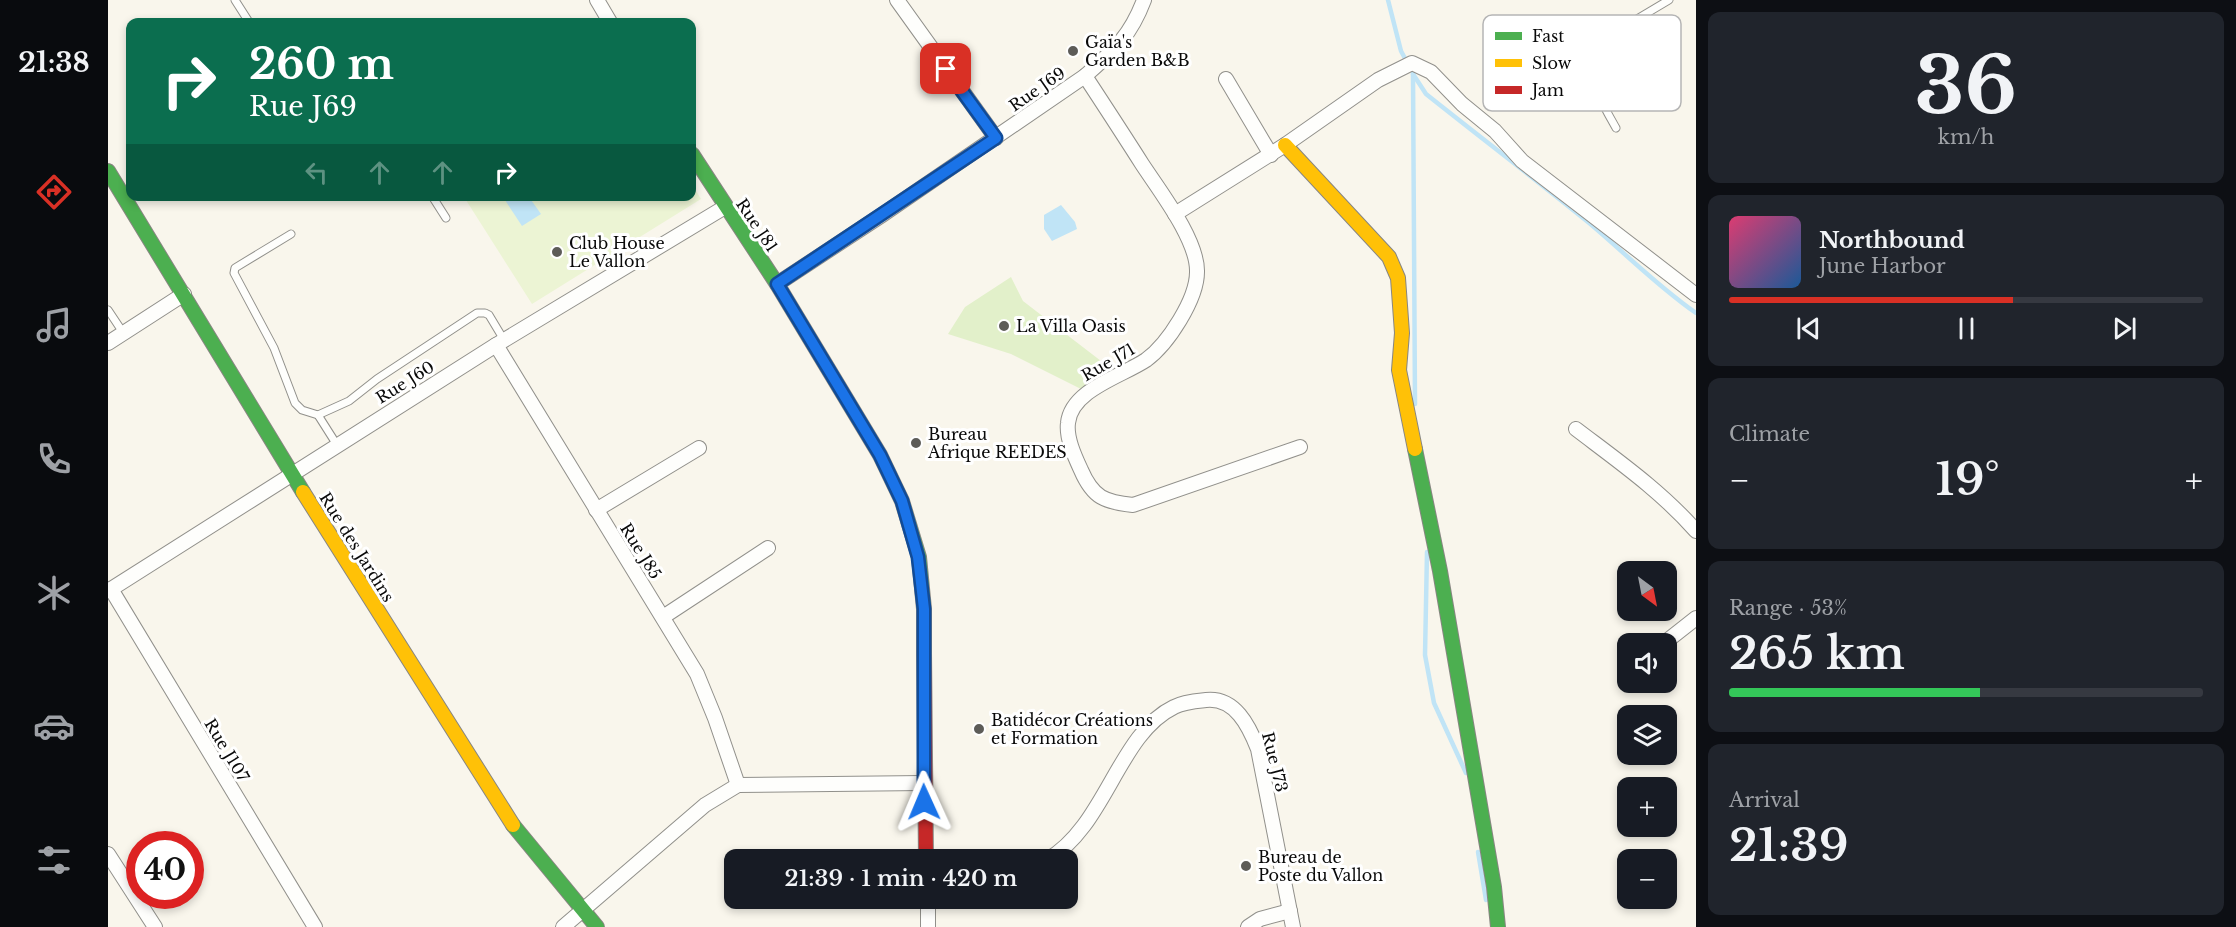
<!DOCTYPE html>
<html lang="en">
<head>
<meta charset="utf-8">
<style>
  :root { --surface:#171b24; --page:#20242c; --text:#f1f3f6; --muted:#9ea1a6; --line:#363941; --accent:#d93025 }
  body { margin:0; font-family:"Libre Baskerville",serif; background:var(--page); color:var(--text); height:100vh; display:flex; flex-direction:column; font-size:22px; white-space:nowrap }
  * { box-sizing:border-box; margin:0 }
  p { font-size:20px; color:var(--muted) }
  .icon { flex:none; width:33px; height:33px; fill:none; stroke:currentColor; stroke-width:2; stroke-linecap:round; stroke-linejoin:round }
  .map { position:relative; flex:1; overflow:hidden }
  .panel { display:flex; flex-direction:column; gap:12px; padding:12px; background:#0d0f14; width:540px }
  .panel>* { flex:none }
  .top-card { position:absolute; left:18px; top:18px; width:570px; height:183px; border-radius:12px; box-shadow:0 3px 9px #0003; background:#0b6e4f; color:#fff; overflow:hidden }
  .needle { width:39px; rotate:148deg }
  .controls { position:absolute; left:1509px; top:561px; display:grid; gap:12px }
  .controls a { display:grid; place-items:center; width:60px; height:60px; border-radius:12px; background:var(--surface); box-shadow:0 3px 9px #0003; font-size:30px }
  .speed { position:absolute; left:18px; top:831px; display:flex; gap:12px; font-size:30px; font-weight:700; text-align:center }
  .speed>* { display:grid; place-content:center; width:78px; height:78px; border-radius:50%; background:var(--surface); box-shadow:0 3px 9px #0003; line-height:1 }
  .speed .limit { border:9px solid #d22; background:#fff; color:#111 }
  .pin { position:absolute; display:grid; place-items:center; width:51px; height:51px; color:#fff; margin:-26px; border-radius:12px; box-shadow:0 3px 9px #0006 }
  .me { position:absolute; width:66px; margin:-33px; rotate:359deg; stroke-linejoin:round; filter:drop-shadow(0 0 4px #0008) }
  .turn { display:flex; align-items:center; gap:21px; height:126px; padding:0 24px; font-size:27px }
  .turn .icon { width:78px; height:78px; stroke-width:2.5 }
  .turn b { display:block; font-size:42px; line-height:51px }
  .lanes { display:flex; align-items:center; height:57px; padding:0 24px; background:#0003; justify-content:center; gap:30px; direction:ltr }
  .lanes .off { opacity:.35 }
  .big { font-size:45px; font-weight:600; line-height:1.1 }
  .panel .tile { flex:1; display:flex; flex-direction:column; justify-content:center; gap:9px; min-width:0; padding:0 21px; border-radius:12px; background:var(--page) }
  .panel .dial { align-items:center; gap:0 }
  .dial b { font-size:78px; line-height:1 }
  .song { display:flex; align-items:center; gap:18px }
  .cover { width:72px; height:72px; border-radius:9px; background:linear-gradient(135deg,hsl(340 70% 55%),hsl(210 70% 35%)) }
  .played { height:6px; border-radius:3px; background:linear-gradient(90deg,var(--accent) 60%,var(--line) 60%) }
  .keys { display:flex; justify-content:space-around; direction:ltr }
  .heat { display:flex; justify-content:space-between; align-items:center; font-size:33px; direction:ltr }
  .charge { height:9px; border-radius:4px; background:linear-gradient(90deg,#34c759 53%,var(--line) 0) }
  .trip { position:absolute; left:616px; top:849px; width:354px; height:60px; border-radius:12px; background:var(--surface); box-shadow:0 3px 9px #0003; font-weight:600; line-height:60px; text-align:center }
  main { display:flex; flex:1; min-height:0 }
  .menu { display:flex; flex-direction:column; width:108px; justify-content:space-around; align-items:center; background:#090b0e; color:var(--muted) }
  .menu .icon { width:42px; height:42px }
  .menu .selected { color:var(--accent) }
  .menu b { font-size:27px; color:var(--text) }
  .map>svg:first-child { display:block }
</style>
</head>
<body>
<main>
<nav class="menu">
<b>21:38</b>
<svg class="icon selected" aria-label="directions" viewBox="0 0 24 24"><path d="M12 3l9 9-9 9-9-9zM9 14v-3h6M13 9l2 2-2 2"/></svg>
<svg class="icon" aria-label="music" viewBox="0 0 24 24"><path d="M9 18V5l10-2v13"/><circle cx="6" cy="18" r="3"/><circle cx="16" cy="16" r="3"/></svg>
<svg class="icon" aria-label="phone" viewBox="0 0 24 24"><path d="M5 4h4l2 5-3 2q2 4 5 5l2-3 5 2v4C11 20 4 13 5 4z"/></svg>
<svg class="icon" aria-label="climate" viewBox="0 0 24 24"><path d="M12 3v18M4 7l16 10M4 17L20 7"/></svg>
<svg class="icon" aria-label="car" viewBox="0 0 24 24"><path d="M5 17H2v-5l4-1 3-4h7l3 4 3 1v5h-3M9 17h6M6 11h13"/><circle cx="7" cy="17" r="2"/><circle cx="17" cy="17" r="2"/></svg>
<svg class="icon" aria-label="filters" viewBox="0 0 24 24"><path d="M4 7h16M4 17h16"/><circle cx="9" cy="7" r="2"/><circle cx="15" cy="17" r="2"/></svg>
</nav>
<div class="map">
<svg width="1588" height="927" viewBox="0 0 1588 927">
  <rect width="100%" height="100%" fill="#f9f6ec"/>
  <polygon fill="#e2f0ca" points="903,277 915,301 1006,371 973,389 903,354 840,334 857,307"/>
  <polygon fill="#ecf4d4" points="584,184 593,199 424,304 356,197 584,196"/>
  <g fill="#c0e4f6">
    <polygon points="395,197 421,197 433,214 414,226"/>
    <polygon points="953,205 967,222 969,229 944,241 936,229 936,215"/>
  </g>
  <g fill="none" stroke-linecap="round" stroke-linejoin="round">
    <g stroke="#c0e4f6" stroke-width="4.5">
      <polyline points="1280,0 1293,51 1300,64"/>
      <polyline points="1305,74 1307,404"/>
      <path d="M1305 74 1318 94C1372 137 1427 179 1480 222 1516 252 1549 286 1588 313"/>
      <polyline points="1319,552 1317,655 1326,703 1358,773"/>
      <polyline points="1370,852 1378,900"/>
    </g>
    <defs>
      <g id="lane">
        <polyline points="127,0 141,22"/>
        <path d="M1508 128C1500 114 1475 71 1478 55 1478 53 1481 49 1482 47L1561 0"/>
        <polyline points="324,196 338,218"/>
        <polyline points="183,234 127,268 126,273 166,348 187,403 194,410 210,415 229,445"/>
        <polyline points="0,310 16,334"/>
        <polyline points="210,415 241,401 269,379 369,313 377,313 381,315 396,340"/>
      </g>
      <g id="street">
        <polyline points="489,0 502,22"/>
        <polyline points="789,0 888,138"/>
        <path d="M977 76C996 105 1015 134 1034 164 1051 190 1090 240 1089 272 1089 299 1060 344 1038 360 1014 376 963 390 960 423 958 438 967 457 973 470 985 498 997 502 1025 505L1192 447"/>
        <polyline points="1118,79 1163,155"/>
        <polyline points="1067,214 1177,145 1270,80 1304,63 1323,72 1354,104 1387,131 1414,161 1588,295"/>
        <path d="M669 284 774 215 977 76C1006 50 1022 37 1036 0"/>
        <polyline points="0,343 76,294"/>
        <polyline points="388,345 589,674 607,718 630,785"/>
        <path d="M1468 429C1510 461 1553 491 1588 531"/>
        <polyline points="488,510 591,448"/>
        <polyline points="3,589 207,927"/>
        <polyline points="0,591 388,345 617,207"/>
        <polyline points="555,617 660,548"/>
        <polyline points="1555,644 1588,618"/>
        <polyline points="0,854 47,927"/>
        <path d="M939 860C998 826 1010 734 1066 707 1075 702 1088 701 1098 700 1127 697 1141 726 1150 749L1185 927"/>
        <polyline points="820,898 820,927"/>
        <polyline points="455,927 597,805 630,785 816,783"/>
        <polyline points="1140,927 1152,919 1182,911"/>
      </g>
      <g id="fast">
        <polyline points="584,154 669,284 772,455 794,501 811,557 816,609 816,653"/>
        <polyline points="0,171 195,492"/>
        <polyline points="1307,449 1332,571 1386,887 1390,927"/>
        <polyline points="405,825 489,927"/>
      </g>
      <g id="slow">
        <polyline points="1177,145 1281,257 1290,278 1294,333 1291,370 1307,449"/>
        <polyline points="195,492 405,825"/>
      </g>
      <polyline id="jam" points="816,653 818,860"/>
    </defs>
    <use href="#lane" stroke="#91908b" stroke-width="9"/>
    <use href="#street" stroke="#91908b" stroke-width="16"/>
    <use href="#fast" stroke="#888682" stroke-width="16"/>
    <use href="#slow" stroke="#888682" stroke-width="16"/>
    <use href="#jam" stroke="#888682" stroke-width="16"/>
    <use href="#lane" stroke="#fefefc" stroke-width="7"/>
    <use href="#street" stroke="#fefefc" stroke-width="14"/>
    <use href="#fast" stroke="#4caf50" stroke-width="14"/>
    <use href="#slow" stroke="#ffc107" stroke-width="14"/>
    <use href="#jam" stroke="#c62828" stroke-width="14"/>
  </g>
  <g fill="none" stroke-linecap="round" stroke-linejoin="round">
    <defs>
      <polyline id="route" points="816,802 816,609 810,557 794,501 772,455 669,284 888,138 838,69"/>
    </defs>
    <use href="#route" stroke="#114b97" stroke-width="15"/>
    <use href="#route" stroke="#1a73e8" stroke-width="10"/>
  </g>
  <g fill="#5d5c58" stroke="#fff" stroke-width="2">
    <circle cx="965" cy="51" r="6"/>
    <circle cx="449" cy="252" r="6"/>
    <circle cx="896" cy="326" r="6"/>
    <circle cx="808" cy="443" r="6"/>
    <circle cx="871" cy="729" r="6"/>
    <circle cx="1138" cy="866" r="6"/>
  </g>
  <g text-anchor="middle" stroke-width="6" stroke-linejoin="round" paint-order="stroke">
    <g font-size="16" fill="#090909" stroke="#fff" text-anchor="start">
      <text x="977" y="48">Gaïa's<tspan x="977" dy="18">Garden B&amp;B</tspan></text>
      <text x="461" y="249">Club House<tspan x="461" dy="18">Le Vallon</tspan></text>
      <text x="908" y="332">La Villa Oasis</text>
      <text x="820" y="440">Bureau<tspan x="820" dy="18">Afrique REEDES</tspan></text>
      <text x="883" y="726">Batidécor Créations<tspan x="883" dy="18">et Formation</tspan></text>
      <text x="1150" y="863">Bureau de<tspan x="1150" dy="18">Poste du Vallon</tspan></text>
    </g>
    <g font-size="16" fill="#090909" stroke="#fff">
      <text transform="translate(929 89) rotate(-35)" y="6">Rue J69</text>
      <text transform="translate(649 225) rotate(56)" y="6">Rue J81</text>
      <text transform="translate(1000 362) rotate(-30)" y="6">Rue J71</text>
      <text transform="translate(297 382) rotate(-32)" y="6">Rue J60</text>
      <text transform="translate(249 547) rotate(58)" y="6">Rue des Jardins</text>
      <text transform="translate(533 551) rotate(58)" y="6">Rue J85</text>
      <text transform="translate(119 750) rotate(59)" y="6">Rue J107</text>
      <text transform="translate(1167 762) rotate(76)" y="6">Rue J73</text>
    </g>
  </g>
  <rect x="1375" y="15" width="198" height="96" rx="9" fill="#fff" stroke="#b5b5b5" stroke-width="1.5"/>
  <rect x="1387" y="32" width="27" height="8" fill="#4caf50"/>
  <rect x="1387" y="59" width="27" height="8" fill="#ffc107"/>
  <rect x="1387" y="86" width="27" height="8" fill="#c62828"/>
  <g font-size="16" fill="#090909">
    <text x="1424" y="42">Fast</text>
    <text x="1424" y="69">Slow</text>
    <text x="1424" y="96">Jam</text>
  </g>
</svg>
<div class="controls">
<a><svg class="needle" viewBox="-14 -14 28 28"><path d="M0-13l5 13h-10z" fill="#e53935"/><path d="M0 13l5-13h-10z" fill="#9ea1a6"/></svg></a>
<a><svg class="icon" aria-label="sound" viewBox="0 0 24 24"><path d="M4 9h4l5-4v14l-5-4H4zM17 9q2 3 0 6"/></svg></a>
<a><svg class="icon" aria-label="layers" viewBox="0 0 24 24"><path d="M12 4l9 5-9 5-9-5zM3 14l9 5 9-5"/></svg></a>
<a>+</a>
<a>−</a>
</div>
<div class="speed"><div class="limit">40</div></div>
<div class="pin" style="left:838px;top:69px;background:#d93025"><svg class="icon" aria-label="arrive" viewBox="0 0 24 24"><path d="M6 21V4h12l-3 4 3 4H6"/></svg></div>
<svg class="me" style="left:816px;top:802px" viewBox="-20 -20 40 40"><path d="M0-17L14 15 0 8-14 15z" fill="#1a73e8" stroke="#fff" stroke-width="4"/></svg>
<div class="trip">21:39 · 1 min · 420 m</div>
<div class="top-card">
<div class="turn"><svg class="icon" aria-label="right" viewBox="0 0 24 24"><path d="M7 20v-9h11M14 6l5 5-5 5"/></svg><div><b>260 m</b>Rue J69</div></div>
<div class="lanes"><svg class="icon off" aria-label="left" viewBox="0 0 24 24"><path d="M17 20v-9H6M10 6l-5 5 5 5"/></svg><svg class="icon off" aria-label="ahead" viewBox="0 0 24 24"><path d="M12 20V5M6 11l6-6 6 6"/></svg><svg class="icon off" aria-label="ahead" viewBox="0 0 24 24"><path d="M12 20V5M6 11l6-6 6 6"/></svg><svg class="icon" aria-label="right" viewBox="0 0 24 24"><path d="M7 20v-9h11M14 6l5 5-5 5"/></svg></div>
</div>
</div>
<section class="panel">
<div class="tile dial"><b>36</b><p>km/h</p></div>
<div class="tile">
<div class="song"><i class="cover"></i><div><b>Northbound</b><p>June Harbor</p></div></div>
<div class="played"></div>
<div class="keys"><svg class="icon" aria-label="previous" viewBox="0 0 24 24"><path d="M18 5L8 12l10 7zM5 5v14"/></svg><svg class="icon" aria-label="pause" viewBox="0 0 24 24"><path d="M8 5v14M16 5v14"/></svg><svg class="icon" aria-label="next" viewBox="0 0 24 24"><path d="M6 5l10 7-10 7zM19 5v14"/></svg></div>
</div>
<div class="tile"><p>Climate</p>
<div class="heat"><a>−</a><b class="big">19°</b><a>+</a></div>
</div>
<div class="tile"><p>Range · 53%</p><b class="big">265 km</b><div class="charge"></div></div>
<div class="tile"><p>Arrival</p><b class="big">21:39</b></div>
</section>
</main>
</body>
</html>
